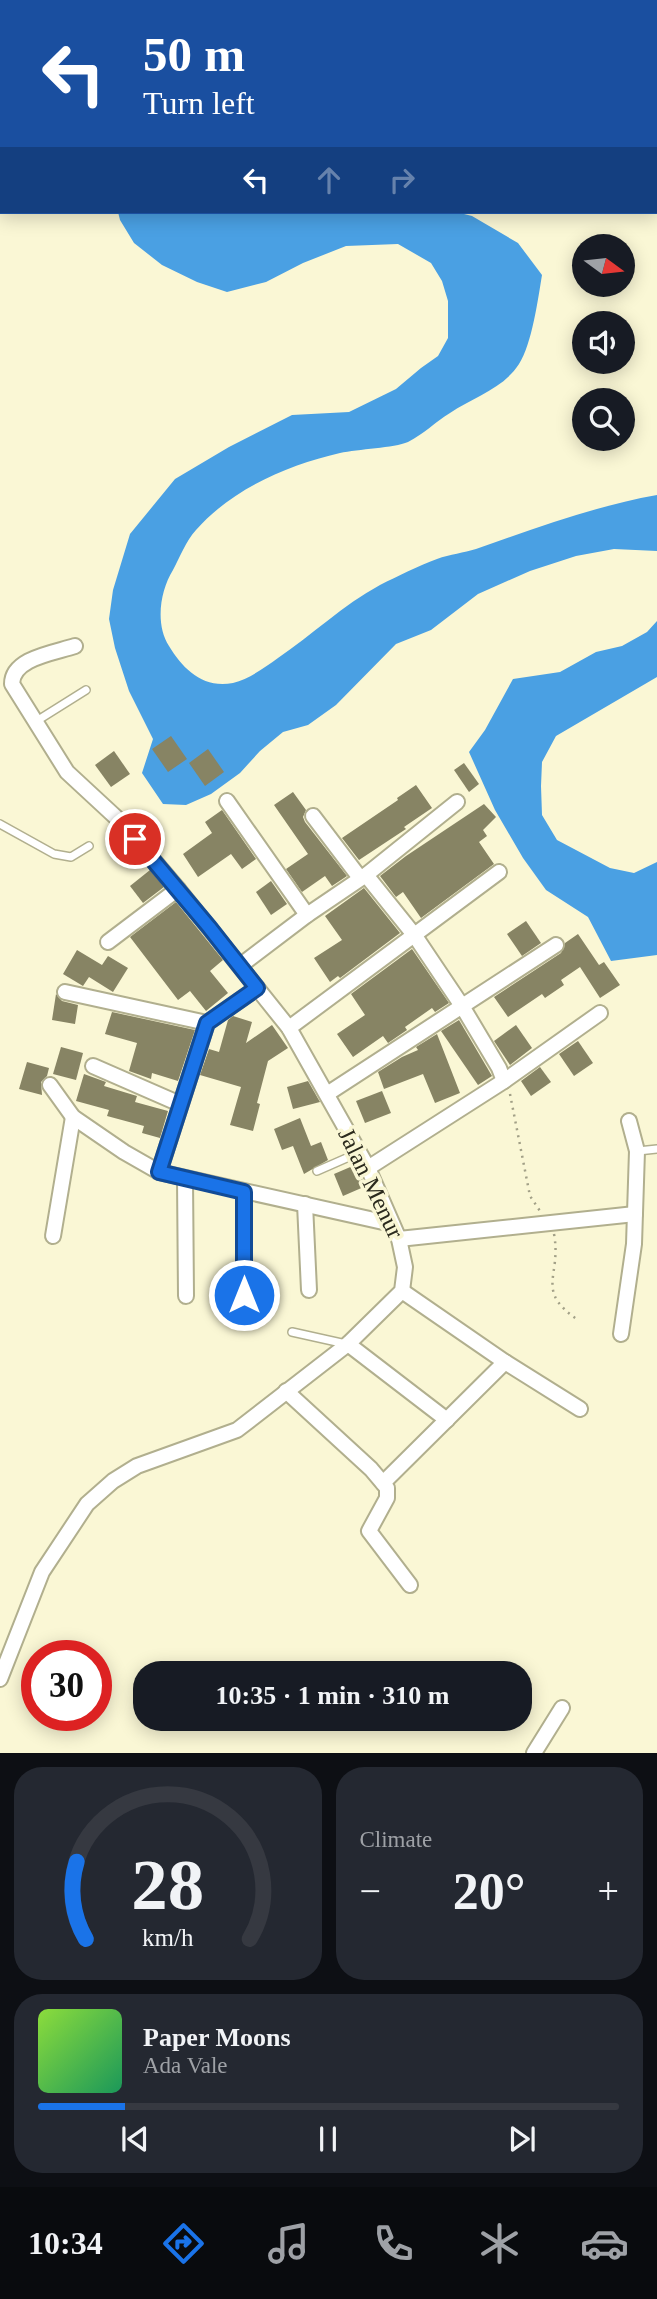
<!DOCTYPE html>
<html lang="en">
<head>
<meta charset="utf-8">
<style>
  :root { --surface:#171b24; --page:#242831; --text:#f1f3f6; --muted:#9ea1a6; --line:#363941; --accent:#1a73e8 }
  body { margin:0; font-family:"Times New Roman",serif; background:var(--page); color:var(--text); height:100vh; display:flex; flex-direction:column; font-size:26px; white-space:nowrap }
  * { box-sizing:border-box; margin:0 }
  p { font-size:23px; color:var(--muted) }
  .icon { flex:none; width:38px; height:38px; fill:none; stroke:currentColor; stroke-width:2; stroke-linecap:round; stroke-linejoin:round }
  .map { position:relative; height:1753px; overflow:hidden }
  .panel { display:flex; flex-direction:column; gap:14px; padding:14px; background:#0d0f14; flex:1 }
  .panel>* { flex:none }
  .guide { position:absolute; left:0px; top:0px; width:658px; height:214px; box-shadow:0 4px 18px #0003; background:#1a4fa0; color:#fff; overflow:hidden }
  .needle { width:46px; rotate:105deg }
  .buttons { position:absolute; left:572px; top:234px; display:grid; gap:14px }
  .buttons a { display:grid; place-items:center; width:63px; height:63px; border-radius:50%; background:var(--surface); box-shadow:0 4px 18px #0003; font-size:35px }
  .speed { position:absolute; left:21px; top:1640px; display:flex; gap:14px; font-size:35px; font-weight:700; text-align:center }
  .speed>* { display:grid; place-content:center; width:91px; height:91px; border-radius:50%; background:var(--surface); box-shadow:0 4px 18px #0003; line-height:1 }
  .speed .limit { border:10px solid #d22; background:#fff; color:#111 }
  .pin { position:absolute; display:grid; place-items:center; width:60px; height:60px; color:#fff; margin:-30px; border:4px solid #fff; border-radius:50%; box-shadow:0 2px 7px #0007 }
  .me { position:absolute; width:77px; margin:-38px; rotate:0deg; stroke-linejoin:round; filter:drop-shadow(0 0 5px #0008) }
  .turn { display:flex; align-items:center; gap:24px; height:147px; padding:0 28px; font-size:32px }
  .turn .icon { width:91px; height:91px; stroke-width:2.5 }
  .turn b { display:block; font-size:49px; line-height:60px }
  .lanes { display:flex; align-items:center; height:66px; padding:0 28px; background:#0003; justify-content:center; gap:35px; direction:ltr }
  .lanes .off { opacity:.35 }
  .big { font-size:52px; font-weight:600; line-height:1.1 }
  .panel .tile { flex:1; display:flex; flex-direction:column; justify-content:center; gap:10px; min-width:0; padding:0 24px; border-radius:28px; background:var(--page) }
  .panel .dial { align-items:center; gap:0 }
  .dial svg { height:182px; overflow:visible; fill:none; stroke:var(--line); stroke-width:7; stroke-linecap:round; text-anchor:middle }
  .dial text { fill:var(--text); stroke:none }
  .song { display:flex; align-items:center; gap:21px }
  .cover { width:84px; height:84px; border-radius:10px; background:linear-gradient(135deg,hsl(90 70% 55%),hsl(150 70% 35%)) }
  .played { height:7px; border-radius:4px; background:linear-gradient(90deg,var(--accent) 15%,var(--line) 15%) }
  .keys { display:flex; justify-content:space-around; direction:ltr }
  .heat { display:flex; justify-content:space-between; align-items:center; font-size:38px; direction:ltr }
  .panel .tiles { flex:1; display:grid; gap:14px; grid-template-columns:1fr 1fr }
  .tile:last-child { grid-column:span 2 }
  .trip { position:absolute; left:133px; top:1661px; width:399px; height:70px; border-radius:28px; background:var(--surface); box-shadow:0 4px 18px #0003; font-weight:600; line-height:70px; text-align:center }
  .menu { display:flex; height:112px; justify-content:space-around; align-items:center; background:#090b0e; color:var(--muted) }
  .menu .icon { width:49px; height:49px }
  .menu .active { color:var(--accent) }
  .menu b { font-size:32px; color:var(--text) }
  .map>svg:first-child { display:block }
</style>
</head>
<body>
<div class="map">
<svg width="657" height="1753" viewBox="0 0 657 1753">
  <rect width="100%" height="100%" fill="#faf7d5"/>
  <g fill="#4aa0e3">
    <path d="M118 212H245L255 214 277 212H456L472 216 518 243 542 275C538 299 532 344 519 364 503 389 473 397 450 413 435 422 424 434 408 442 394 448 358 449 340 453 288 465 232 489 196 530 186 541 180 557 173 570 160 591 155 624 169 646 183 669 203 689 233 683 249 679 264 668 278 658 312 635 343 605 380 585 398 576 418 566 437 559 450 554 464 553 476 549 536 528 595 506 657 495V551L614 549 576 556 530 571 478 594 431 630 396 644 336 705 308 725 283 732 260 751 240 773 211 794 186 805 163 804 142 773 153 739 129 691 115 648 109 619 113 590 130 534 175 479 229 447 292 415 349 412 396 389 421 368 438 356 448 338V301L442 281 431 263 398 244 346 246 303 263 266 282 227 292 197 282 162 265 134 243 120 220Z"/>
    <polygon points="657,621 657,677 556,736 542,762 541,786 542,815 557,840 610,868 634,873 657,862 657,955 611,961 588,917 546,890 523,858 495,810 469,752 485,730 513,679 560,672 596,652 622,646 647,632"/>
  </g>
  <g fill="#878464">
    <polygon points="171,736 187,759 168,772 152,749"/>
    <polygon points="208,749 224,772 205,786 189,763"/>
    <polygon points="114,751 130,774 111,787 95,765"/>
    <polygon points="464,763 479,784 469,792 454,770"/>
    <polygon points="416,785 432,808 404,827 406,829 359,860 342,838 398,800 397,798"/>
    <polygon points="293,792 306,810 303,817 305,822 347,876 332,886 325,876 302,892 286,869 308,854 274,805"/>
    <polygon points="484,804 496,817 483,830 487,836 479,842 494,864 421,918 403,892 396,897 380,876 406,856"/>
    <polygon points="222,810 256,859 242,869 231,854 198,877 183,854 212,833 205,822"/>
    <polygon points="150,870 164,887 143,903 130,886"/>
    <polygon points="271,881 287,904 271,915 256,892"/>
    <polygon points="364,888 400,933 340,978 338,976 330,982 314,958 342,940 325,916"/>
    <polygon points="176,902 223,960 210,971 228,993 206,1011 190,991 178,1000 130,937"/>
    <polygon points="526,921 541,943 522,956 507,934"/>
    <polygon points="578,934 599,965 604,962 620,985 600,998 580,967 561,980 564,985 545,998 542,994 508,1017 494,997 561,953 565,943"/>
    <polygon points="412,949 449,1003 435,1012 432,1008 405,1027 407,1030 388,1043 383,1036 353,1057 337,1034 365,1015 351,994"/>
    <polygon points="77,950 102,965 108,956 128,968 113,992 89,977 83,986 63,974"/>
    <polygon points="56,994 62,1001 78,1005 75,1024 52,1020"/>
    <polygon points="112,1012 195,1030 178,1081 152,1073 151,1079 129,1071 137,1043 105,1034"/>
    <polygon points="233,1016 252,1022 246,1043 272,1025 288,1048 268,1061 257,1103 260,1104 253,1131 230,1125 241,1087 200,1075 209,1049 219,1052 228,1020"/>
    <polygon points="459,1020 492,1076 478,1085 441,1031"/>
    <polygon points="516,1025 532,1048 510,1065 494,1041"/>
    <polygon points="437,1034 460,1093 435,1103 423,1074 384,1089 378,1072 402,1057 418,1050 416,1047"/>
    <polygon points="578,1041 593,1063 574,1076 559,1054"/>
    <polygon points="61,1047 83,1053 76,1080 53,1074"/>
    <polygon points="27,1062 49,1068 47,1076 41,1082 42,1095 19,1089"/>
    <polygon points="540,1067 551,1082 531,1096 521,1081"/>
    <polygon points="84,1074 106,1082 104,1086 137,1096 135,1102 168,1111 160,1138 142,1133 144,1126 107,1116 109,1110 76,1101"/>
    <polygon points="308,1081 320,1102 293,1109 287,1087"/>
    <polygon points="382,1091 391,1113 365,1123 356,1101"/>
    <polygon points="300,1118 311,1146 321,1142 328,1160 304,1174 293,1146 282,1150 274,1129"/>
    <polygon points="355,1165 366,1186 343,1196 334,1174"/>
  </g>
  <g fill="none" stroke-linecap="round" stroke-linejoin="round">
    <defs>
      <g id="lane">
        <polyline points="35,722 86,690"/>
        <polyline points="0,824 54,854 71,857 89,846"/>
        <polyline points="638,1151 657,1149"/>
        <polyline points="317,1171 358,1153"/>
        <polyline points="292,1332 346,1344"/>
      </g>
      <g id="street">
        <polyline points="227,801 307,915"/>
        <polyline points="313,816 360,878"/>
        <polyline points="366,875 415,936 462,1006 499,1068 504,1081"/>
        <polyline points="108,942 178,889"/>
        <polyline points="241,965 307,915 366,875 457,802"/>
        <polyline points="65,992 207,1023"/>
        <polyline points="289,1028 499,872"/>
        <polyline points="93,1066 180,1104"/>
        <polyline points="50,1085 73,1117 124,1152 159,1172 392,1224"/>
        <polyline points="327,1094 556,945"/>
        <polyline points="368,1168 504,1081 600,1013"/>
        <polyline points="159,1172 207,1023 257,988"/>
        <polyline points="185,1179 186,1296"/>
        <polyline points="244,1192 244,1295"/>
        <polyline points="305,1204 309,1290"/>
        <polyline points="53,1236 73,1117"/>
        <polyline points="399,1239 635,1214"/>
        <polyline points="402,1291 505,1362 580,1409"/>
        <polyline points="621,1334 634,1244 637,1151 629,1121"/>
        <polyline points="348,1344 447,1420"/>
        <polyline points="286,1391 371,1469 387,1488 387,1498 369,1531 410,1585"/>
        <polyline points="383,1483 505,1362"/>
        <path d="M0 1679 42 1572 87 1504 113 1481 137 1466 237 1430 348 1344 402 1291 405 1267 399 1239 368 1168 289 1028 178 889 121 822 67 772 12 684C12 658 54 653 75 646"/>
        <polyline points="534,1753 562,1708"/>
      </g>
      <g id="highway">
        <polyline points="0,108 2,108"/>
        <polyline points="656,148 657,148"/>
      </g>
    </defs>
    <use href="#lane" stroke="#b1af8e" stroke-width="10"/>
    <use href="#street" stroke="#b1af8e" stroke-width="18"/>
    <use href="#highway" stroke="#b1af8e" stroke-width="32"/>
    <g stroke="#a2a087" stroke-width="2.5" stroke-dasharray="2 5" stroke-linecap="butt">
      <polyline points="510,1094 530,1196 540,1211"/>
      <path d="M554 1234C562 1277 534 1290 578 1320"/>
    </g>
    <use href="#lane" stroke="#fff" stroke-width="7"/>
    <use href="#street" stroke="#fff" stroke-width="14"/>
    <use href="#highway" stroke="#fff" stroke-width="28"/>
  </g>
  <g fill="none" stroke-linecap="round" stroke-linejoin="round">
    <defs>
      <polyline id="route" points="135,839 209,927 257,988 207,1023 159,1172 244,1192 244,1295"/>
    </defs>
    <use href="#route" stroke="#114b97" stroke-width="18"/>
    <use href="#route" stroke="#1a73e8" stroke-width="12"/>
  </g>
  <g text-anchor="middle" stroke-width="7" stroke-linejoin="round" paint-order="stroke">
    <g font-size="24" fill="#2b2a1d" stroke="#faf7d5">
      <text transform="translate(371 1183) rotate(64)" y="8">Jalan Menur</text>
    </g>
  </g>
</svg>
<div class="buttons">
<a><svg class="needle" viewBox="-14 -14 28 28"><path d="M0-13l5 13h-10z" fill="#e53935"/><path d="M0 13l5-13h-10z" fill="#9ea1a6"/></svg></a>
<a><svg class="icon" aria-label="sound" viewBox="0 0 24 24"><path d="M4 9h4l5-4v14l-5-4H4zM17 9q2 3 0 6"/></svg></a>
<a><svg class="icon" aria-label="search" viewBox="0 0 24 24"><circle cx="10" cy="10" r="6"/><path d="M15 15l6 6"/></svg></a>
</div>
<div class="speed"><div class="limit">30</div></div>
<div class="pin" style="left:135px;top:839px;background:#d93025"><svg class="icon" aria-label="arrive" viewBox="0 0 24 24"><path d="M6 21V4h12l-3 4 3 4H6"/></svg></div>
<svg class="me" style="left:244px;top:1295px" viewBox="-20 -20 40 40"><circle r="17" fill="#1a73e8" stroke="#fff" stroke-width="3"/><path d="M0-11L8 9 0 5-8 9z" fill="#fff"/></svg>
<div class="trip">10:35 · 1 min · 310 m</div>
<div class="guide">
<div class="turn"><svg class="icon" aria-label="left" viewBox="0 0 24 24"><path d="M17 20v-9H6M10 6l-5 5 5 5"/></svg><div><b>50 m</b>Turn left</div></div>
<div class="lanes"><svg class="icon" aria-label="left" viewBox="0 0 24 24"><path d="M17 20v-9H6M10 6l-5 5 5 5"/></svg><svg class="icon off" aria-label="ahead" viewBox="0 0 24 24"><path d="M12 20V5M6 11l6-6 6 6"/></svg><svg class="icon off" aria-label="right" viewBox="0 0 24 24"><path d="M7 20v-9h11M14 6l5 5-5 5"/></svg></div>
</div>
</div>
<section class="panel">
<div class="tiles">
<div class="tile dial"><svg viewBox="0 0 100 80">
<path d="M14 69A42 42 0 1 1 86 69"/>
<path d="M14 69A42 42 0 0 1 10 35" stroke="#1a73e8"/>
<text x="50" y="56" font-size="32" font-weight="700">28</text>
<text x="50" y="72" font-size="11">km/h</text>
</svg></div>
<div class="tile"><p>Climate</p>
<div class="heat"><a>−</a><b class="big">20°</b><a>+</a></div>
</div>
<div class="tile">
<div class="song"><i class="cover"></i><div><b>Paper Moons</b><p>Ada Vale</p></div></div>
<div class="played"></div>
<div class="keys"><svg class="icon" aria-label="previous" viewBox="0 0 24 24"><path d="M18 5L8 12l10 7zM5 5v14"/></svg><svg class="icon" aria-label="pause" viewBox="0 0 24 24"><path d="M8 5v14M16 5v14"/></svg><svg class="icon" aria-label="next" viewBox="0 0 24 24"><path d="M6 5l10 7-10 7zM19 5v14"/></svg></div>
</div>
</div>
</section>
<nav class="menu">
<b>10:34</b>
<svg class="icon active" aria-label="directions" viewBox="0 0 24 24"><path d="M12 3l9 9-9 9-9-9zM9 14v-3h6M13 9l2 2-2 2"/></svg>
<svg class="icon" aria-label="music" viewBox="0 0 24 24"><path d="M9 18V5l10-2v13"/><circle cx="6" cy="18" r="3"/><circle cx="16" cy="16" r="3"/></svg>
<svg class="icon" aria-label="phone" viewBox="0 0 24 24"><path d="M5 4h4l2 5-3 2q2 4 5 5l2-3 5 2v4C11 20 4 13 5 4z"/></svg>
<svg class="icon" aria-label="climate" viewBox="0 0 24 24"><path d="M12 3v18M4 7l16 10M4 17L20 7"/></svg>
<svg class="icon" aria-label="car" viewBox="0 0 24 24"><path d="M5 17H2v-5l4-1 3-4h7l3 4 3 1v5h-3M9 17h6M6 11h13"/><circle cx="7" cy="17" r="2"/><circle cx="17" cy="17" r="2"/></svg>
</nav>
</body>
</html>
